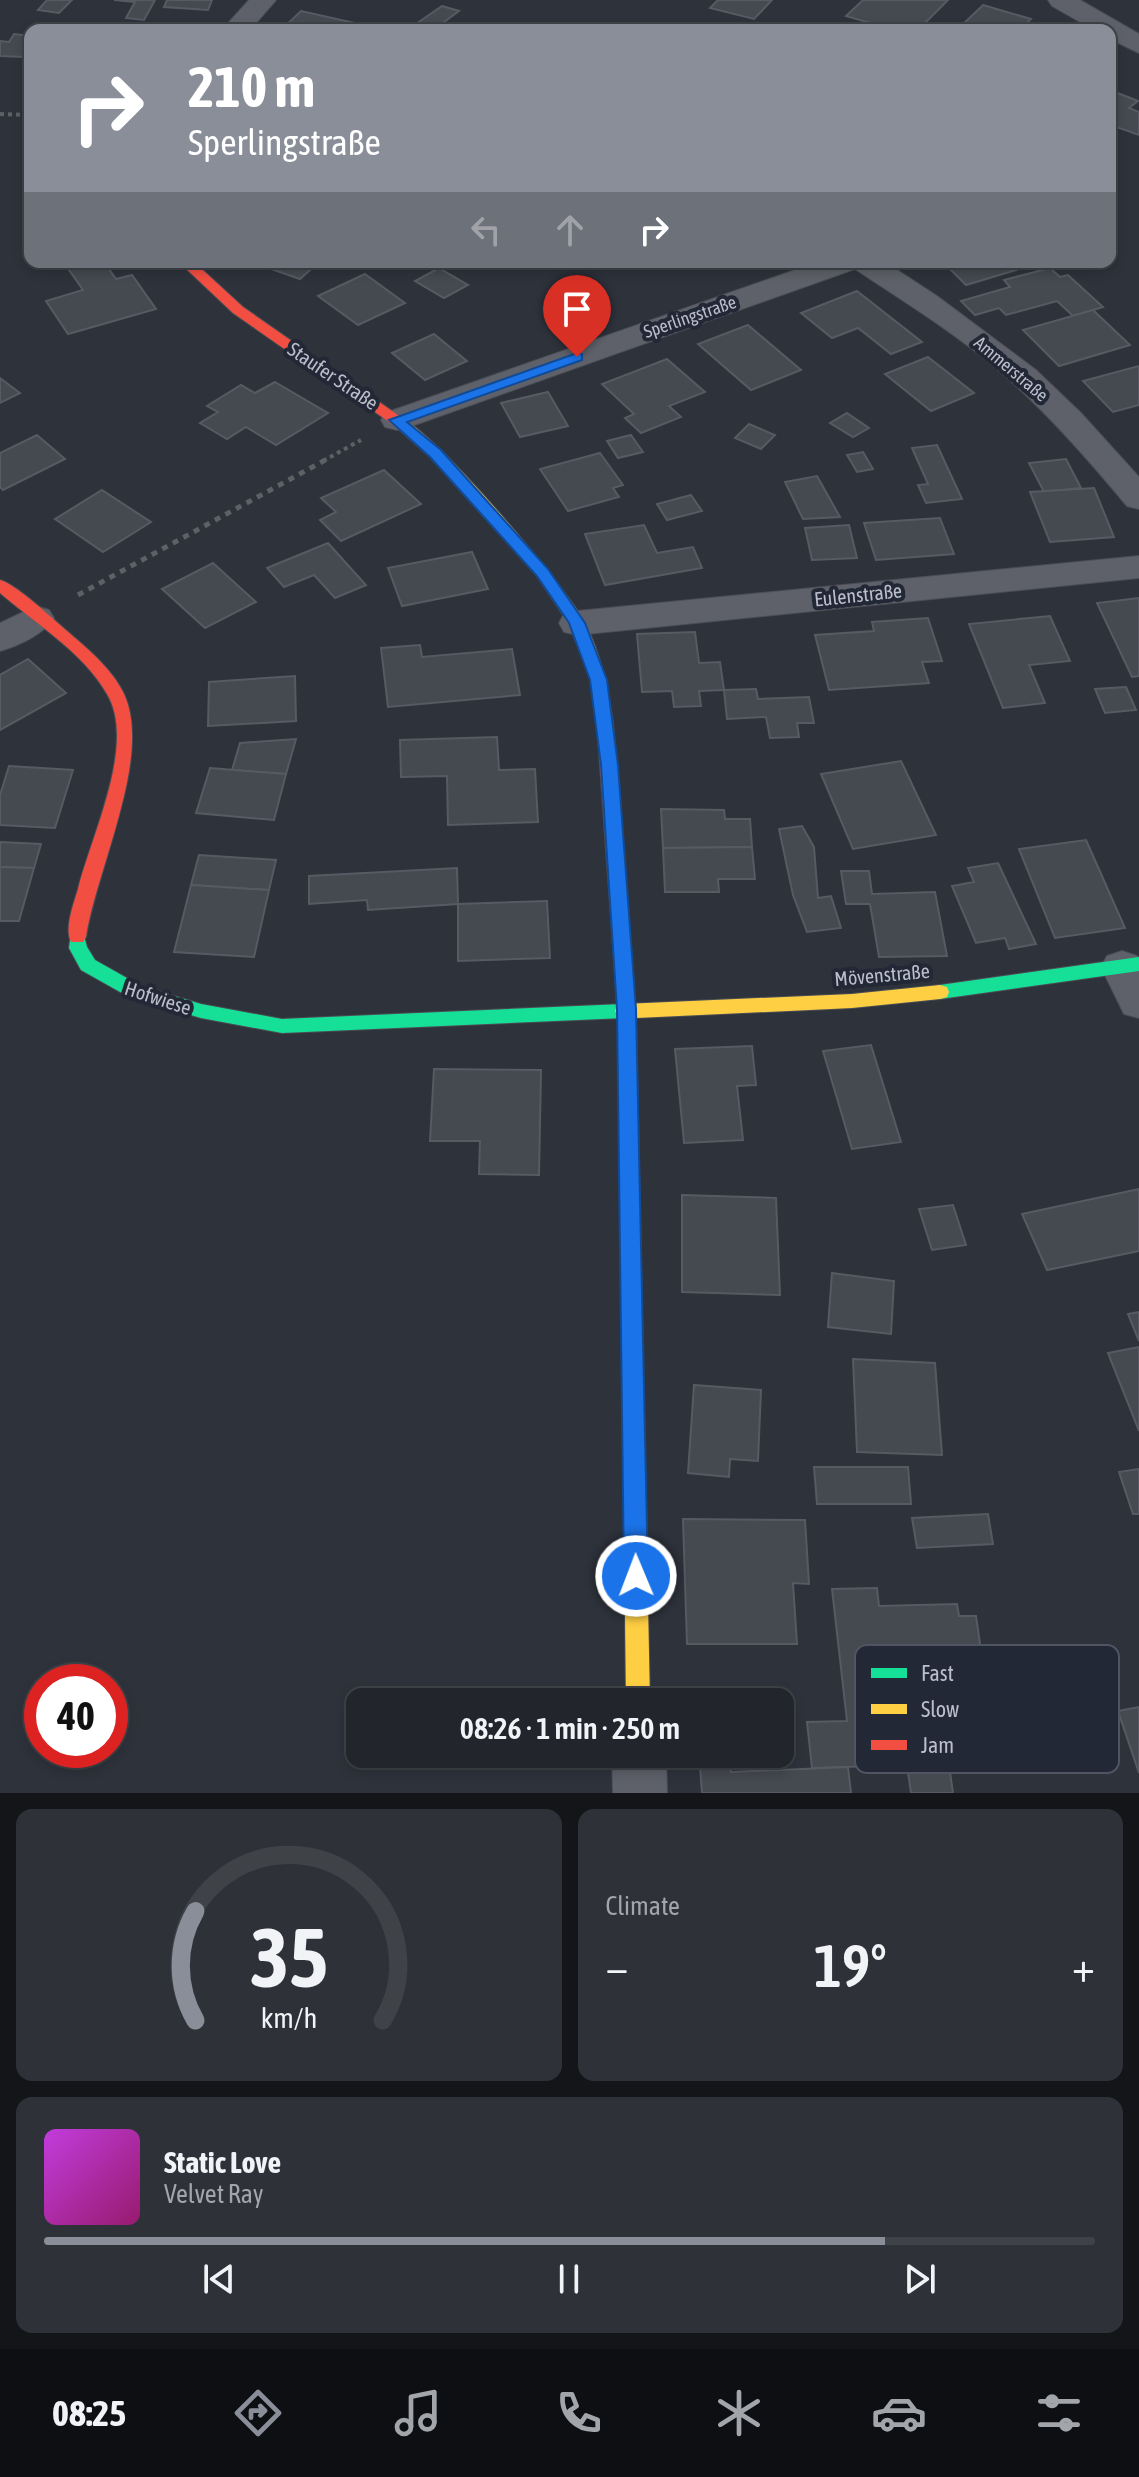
<!DOCTYPE html>
<html lang="en">
<head>
<meta charset="utf-8">
<style>
  :root { --surface:#22262c; --page:#2e3238; --text:#f1f3f6; --muted:#a2a5a9; --line:#3f4348; --accent:#898e99 }
  body { margin:0; font-family:"Asap Condensed",sans-serif; background:var(--page); color:var(--text); height:100vh; display:flex; flex-direction:column; font-size:30px; white-space:nowrap }
  * { box-sizing:border-box; margin:0 }
  p { font-size:26px; color:var(--muted) }
  .icon { flex:none; width:44px; height:44px; fill:none; stroke:currentColor; stroke-width:2; stroke-linecap:round; stroke-linejoin:round }
  .map { position:relative; height:1793px; overflow:hidden }
  .side { display:flex; flex-direction:column; gap:16px; padding:16px; background:#131518; flex:1 }
  .side>* { flex:none }
  .top-card { position:absolute; left:24px; top:24px; width:1092px; height:244px; border-radius:16px; box-shadow:0 4px 12px #0003,0 0 0 2px var(--line); background:#898e99; color:#fff; overflow:hidden }
  .speed { position:absolute; left:24px; top:1664px; display:flex; gap:16px; font-size:40px; font-weight:700; text-align:center }
  .speed>* { display:grid; place-content:center; width:104px; height:104px; border-radius:50%; background:var(--surface); box-shadow:0 4px 12px #0003,0 0 0 2px var(--line); line-height:1 }
  .speed .limit { border:12px solid #d22; background:#fff; color:#111 }
  .pin { position:absolute; display:grid; place-items:center; width:68px; height:68px; color:#fff; margin:-82px -34px; border-radius:50% 50% 50% 0; rotate:-45deg; box-shadow:0 0 8px #0007 }
  .pin .icon { rotate:45deg }
  .me { position:absolute; width:88px; margin:-44px; rotate:359deg; stroke-linejoin:round; filter:drop-shadow(0 0 6px #0008) }
  .turn { display:flex; align-items:center; gap:28px; height:168px; padding:0 32px; font-size:36px }
  .turn .icon { width:104px; height:104px; stroke-width:2.5 }
  .turn b { display:block; font-size:56px; line-height:68px }
  .lanes { display:flex; align-items:center; height:76px; padding:0 32px; background:#0003; justify-content:center; gap:40px; direction:ltr }
  .lanes .off { opacity:.35 }
  .big { font-size:60px; font-weight:600; line-height:1.1 }
  .side .widget { flex:1; display:flex; flex-direction:column; justify-content:center; gap:12px; min-width:0; padding:0 28px; border-radius:16px; background:var(--page) }
  .side .dial { align-items:center; gap:0 }
  .dial svg { height:208px; overflow:visible; fill:none; stroke:var(--line); stroke-width:7; stroke-linecap:round; text-anchor:middle }
  .dial text { fill:var(--text); stroke:none }
  .song { display:flex; align-items:center; gap:24px }
  .cover { width:96px; height:96px; border-radius:12px; background:linear-gradient(135deg,hsl(290 70% 55%),hsl(320 70% 35%)) }
  .played { height:8px; border-radius:4px; background:linear-gradient(90deg,var(--accent) 80%,var(--line) 80%) }
  .keys { display:flex; justify-content:space-around; direction:ltr }
  .heat { display:flex; justify-content:space-between; align-items:center; font-size:44px; direction:ltr }
  .side .tiles { flex:1; display:grid; gap:16px; grid-template-columns:1fr 1fr }
  .widget:last-child { grid-column:span 2 }
  .trip { position:absolute; left:346px; top:1688px; width:448px; height:80px; border-radius:16px; background:var(--surface); box-shadow:0 4px 12px #0003,0 0 0 2px var(--line); font-weight:600; line-height:80px; text-align:center }
  .menu { display:flex; height:128px; justify-content:space-around; align-items:center; background:#0e0f12; color:var(--muted) }
  .menu .icon { width:56px; height:56px }
  .menu .active { color:var(--accent) }
  .menu b { font-size:36px; color:var(--text) }
  .map>svg:first-child { display:block }
</style>
</head>
<body>
<div class="map">
<svg width="1139" height="1793" viewBox="0 0 1139 1793">
  <rect width="100%" height="100%" fill="#2e323b"/>
  <g fill="#454950" stroke="#575a63" stroke-width="2">
    <polygon points="47,0 72,0 59,13 38,10"/>
    <polygon points="114,0 155,0 144,20 126,18 135,2"/>
    <polygon points="167,0 212,0 208,10 164,7"/>
    <polygon points="718,0 772,0 754,19 710,8"/>
    <polygon points="863,0 948,0 918,30 894,30 846,16"/>
    <polygon points="983,5 1031,19 1020,30 972,30 960,27"/>
    <polygon points="442,6 459,11 439,26 451,30 407,30"/>
    <polygon points="301,11 355,23 348,30 281,30"/>
    <polygon points="14,34 30,36 30,48 23,57 0,56 0,41 9,42"/>
    <polygon points="1110,90 1138,101 1129,108 1139,112 1139,135 1114,126 1110,129"/>
    <polygon points="84,262 104,262 116,279 132,275 156,309 68,334 46,301 83,290 67,267"/>
    <polygon points="251,262 319,262 300,279"/>
    <polygon points="943,262 1007,262 1016,270 966,285"/>
    <polygon points="439,268 468,285 444,298 415,281"/>
    <polygon points="1050,268 1060,277 1068,275 1103,307 1073,316 1057,301 1006,315 999,308 975,315 961,301 1010,287 1004,280"/>
    <polygon points="365,274 405,303 358,325 318,296"/>
    <polygon points="857,291 922,342 891,354 858,328 832,338 801,313"/>
    <polygon points="1093,310 1130,345 1059,366 1023,330"/>
    <polygon points="748,325 801,370 751,390 698,344"/>
    <polygon points="434,334 467,361 425,380 392,353"/>
    <polygon points="928,357 974,393 931,411 885,374"/>
    <polygon points="667,359 705,392 669,406 681,417 641,433 625,418 634,414 602,384"/>
    <polygon points="1139,366 1139,405 1113,412 1083,381"/>
    <polygon points="0,378 20,393 0,403"/>
    <polygon points="275,382 328,413 276,445 246,427 227,439 200,423 218,412 207,406 241,385 255,393"/>
    <polygon points="548,392 568,426 520,437 501,403"/>
    <polygon points="847,413 869,428 853,437 830,423"/>
    <polygon points="749,424 775,435 761,449 735,438"/>
    <polygon points="37,435 65,459 3,490 0,487 0,453"/>
    <polygon points="631,435 643,452 618,458 607,441"/>
    <polygon points="937,445 962,499 926,503 918,485 928,484 912,448"/>
    <polygon points="863,452 873,469 857,472 847,455"/>
    <polygon points="600,453 623,485 613,488 619,497 568,511 540,469"/>
    <polygon points="1066,459 1081,488 1044,492 1029,463"/>
    <polygon points="384,470 421,504 341,541 320,520 336,512 321,498"/>
    <polygon points="817,476 840,517 803,519 785,482"/>
    <polygon points="1094,488 1114,537 1050,542 1030,492"/>
    <polygon points="102,490 151,522 103,552 55,519"/>
    <polygon points="691,495 702,511 667,520 657,504"/>
    <polygon points="940,518 954,554 876,560 864,523"/>
    <polygon points="644,525 657,553 693,547 702,568 605,585 585,534"/>
    <polygon points="849,525 857,558 812,560 805,528"/>
    <polygon points="328,543 366,585 335,598 314,575 284,587 267,568"/>
    <polygon points="472,552 488,589 402,606 388,568"/>
    <polygon points="213,563 256,602 205,628 162,589"/>
    <polygon points="1139,598 1139,676 1132,677 1097,603"/>
    <polygon points="1050,616 1070,661 1029,665 1045,703 1003,708 969,624"/>
    <polygon points="928,618 942,661 922,662 929,683 829,690 815,635 874,631 872,622"/>
    <polygon points="695,632 699,663 720,662 724,690 699,691 701,706 674,707 672,691 642,692 637,634"/>
    <polygon points="420,645 422,657 512,649 520,695 388,707 381,648"/>
    <polygon points="28,659 66,693 0,730 0,675"/>
    <polygon points="295,676 296,721 208,726 209,682"/>
    <polygon points="1126,687 1136,710 1105,713 1095,689"/>
    <polygon points="756,689 758,699 809,697 814,723 797,723 799,737 770,738 766,717 727,719 724,690"/>
    <polygon points="497,737 499,770 535,769 538,822 448,825 447,776 401,777 400,740"/>
    <polygon points="296,739 286,774 232,770 240,743"/>
    <polygon points="901,761 936,835 853,849 821,774"/>
    <polygon points="9,766 73,770 55,828 0,825 0,795"/>
    <polygon points="210,768 286,774 274,820 196,813"/>
    <polygon points="661,809 724,810 725,819 750,819 752,847 663,848"/>
    <polygon points="802,826 814,847 818,898 831,896 841,928 807,932 793,895 779,829"/>
    <polygon points="1086,840 1125,928 1055,938 1019,849"/>
    <polygon points="0,842 41,844 34,868 0,867"/>
    <polygon points="752,847 755,879 718,879 719,892 665,892 663,848"/>
    <polygon points="199,855 276,860 269,890 191,885"/>
    <polygon points="998,863 1036,944 1009,949 1005,938 976,943 952,886 974,882 968,868"/>
    <polygon points="0,867 34,868 19,921 0,921"/>
    <polygon points="457,868 458,904 368,910 367,900 309,904 309,876"/>
    <polygon points="841,871 869,871 872,894 935,892 947,956 879,957 870,904 846,904"/>
    <polygon points="191,885 269,890 254,957 174,952"/>
    <polygon points="547,901 550,958 458,961 458,904"/>
    <polygon points="871,1045 901,1142 852,1149 823,1051"/>
    <polygon points="752,1046 756,1085 737,1086 743,1140 684,1143 675,1049"/>
    <polygon points="434,1069 541,1070 539,1175 479,1174 480,1141 430,1141"/>
    <polygon points="1139,1189 1139,1251 1047,1270 1022,1214"/>
    <polygon points="682,1195 776,1198 780,1295 682,1292"/>
    <polygon points="953,1205 966,1245 932,1250 919,1209"/>
    <polygon points="832,1273 894,1281 891,1334 828,1327"/>
    <polygon points="1139,1312 1139,1341 1128,1314"/>
    <polygon points="1139,1347 1139,1431 1108,1353"/>
    <polygon points="853,1359 935,1363 942,1455 857,1452"/>
    <polygon points="694,1385 761,1390 758,1461 730,1459 729,1477 688,1473"/>
    <polygon points="814,1467 908,1467 911,1504 817,1504"/>
    <polygon points="1139,1469 1139,1514 1133,1514 1119,1472"/>
    <polygon points="988,1514 993,1544 917,1548 912,1518"/>
    <polygon points="683,1519 805,1520 809,1584 793,1583 797,1644 687,1644"/>
    <polygon points="877,1588 879,1606 957,1604 959,1616 976,1616 985,1678 1004,1678 1014,1743 946,1744 953,1793 911,1793 907,1765 812,1768 807,1722 847,1721 832,1589"/>
    <polygon points="1139,1707 1139,1773 1118,1711"/>
    <polygon points="699,1754 730,1754 731,1772 848,1767 851,1793 702,1793"/>
  </g>
  <g fill="none" stroke-linecap="round" stroke-linejoin="round">
    <defs>
      <g id="street">
        <polygon points="249,0 276,0 250,30 222,30"/>
        <polygon points="1048,0 1080,0 1139,34 1139,53 1110,39 1110,30 1094,30 1052,6"/>
        <path d="M818 262H885L937 296 1036 370 1081 413 1139 477V509L1127 506C1086 457 1044 409 996 368 952 331 903 301 855 269L409 427 397 430 385 427 381 420 385 413Z"/>
        <polygon points="1139,556 1139,578 577,635 564,632 559,623 564,614 577,611"/>
        <path d="M36 606 49 610 54 618C44 634 18 646 0 651V623Z"/>
        <polygon points="1122,951 1137,956 1139,960 1139,1018 1124,1014 1101,967 1107,956"/>
        <polygon points="612,1754 666,1754 667,1793 613,1793"/>
      </g>
      <g id="fast">
        <polygon points="77,930 83,932 87,947 95,960 141,986 201,1004 282,1019 624,1004 631,1006 633,1011 631,1016 624,1018 282,1033 201,1018 129,997 81,970 69,948 71,932"/>
        <polygon points="1139,957 1139,971 940,999 933,997 931,992 933,987 940,985"/>
      </g>
      <g id="slow">
        <path d="M400 418C433 429 567 588 585 623 601 655 608 688 613 723L611 727H599L597 723 591 680 569 624 537 576 430 457 395 426V420Z"/>
        <polygon points="940,985 947,987 949,992 947,997 940,999 852,1008 636,1018 650,1702 626,1702 618,1016 615,1011 617,1006 624,1004 852,994"/>
      </g>
      <g id="jam">
        <polygon points="179,262 194,262 243,307 405,420 405,426 395,426 233,313"/>
        <path d="M0 580C16 584 53 619 67 631 88 649 113 670 124 694 153 756 96 870 86 937L83 942H71C64 928 74 903 78 889 91 836 137 744 107 694 83 652 36 624 0 593Z"/>
        <polygon points="605,717 613,723 636,1017 634,1022 620,1022 618,1017 597,723"/>
      </g>
    </defs>
    <use href="#street" stroke="#4a4d54" stroke-width="2"/>
    <use href="#fast" stroke="#4a4d54" stroke-width="2"/>
    <use href="#slow" stroke="#4a4d54" stroke-width="2"/>
    <use href="#jam" stroke="#4a4d54" stroke-width="2"/>
    <g stroke="#5c6166" stroke-width="4" stroke-dasharray="4 4" stroke-linecap="butt">
      <polyline points="0,114 30,115"/>
      <polyline points="323,461 361,440"/>
    </g>
    <polyline stroke="#5c6166" stroke-width="5" stroke-dasharray="6 6" stroke-linecap="butt" points="78,595 327,459"/>
    <use href="#street" fill="#5e6169" fill-rule="evenodd"/>
    <use href="#fast" fill="#16e098" fill-rule="evenodd"/>
    <use href="#slow" fill="#ffcf43" fill-rule="evenodd"/>
    <use href="#jam" fill="#f24e42" fill-rule="evenodd"/>
  </g>
  <polygon fill="#1a73e8" stroke="#114b97" stroke-width="2" points="577,353 582,354 582,360 407,422 441,450 548,569 585,623 607,680 618,765 636,1009 648,1576 644,1584 636,1587 628,1584 624,1576 617,1009 601,765 590,680 569,623 537,576 430,457 389,420"/>
  <g text-anchor="middle" stroke-width="8" stroke-linejoin="round" paint-order="stroke">
    <g font-size="18" fill="#babfcb" stroke="#222836">
      <text transform="translate(690 317) rotate(-19)" y="6">Sperlingstraße</text>
      <text transform="translate(1011 369) rotate(40)" y="6">Ammerstraße</text>
    </g>
    <g font-size="20" fill="#babfcb" stroke="#222836">
      <text transform="translate(333 376) rotate(34)" y="7">Staufer Straße</text>
      <text transform="translate(858 595) rotate(-6)" y="7">Eulenstraße</text>
      <text transform="translate(882 975) rotate(-5)" y="7">Mövenstraße</text>
      <text transform="translate(158 998) rotate(18)" y="7">Hofwiese</text>
    </g>
  </g>
  <rect x="855" y="1645" width="264" height="128" rx="12" fill="#222836" stroke="#505563" stroke-width="2"/>
  <rect x="871" y="1668" width="36" height="10" fill="#16e098"/>
  <rect x="871" y="1704" width="36" height="10" fill="#ffcf43"/>
  <rect x="871" y="1740" width="36" height="10" fill="#f24e42"/>
  <g font-size="22" fill="#babfcb">
    <text x="921" y="1681">Fast</text>
    <text x="921" y="1717">Slow</text>
    <text x="921" y="1753">Jam</text>
  </g>
</svg>
<div class="speed"><div class="limit">40</div></div>
<div class="pin" style="left:577px;top:357px;background:#d93025"><svg class="icon" aria-label="arrive" viewBox="0 0 24 24"><path d="M6 21V4h12l-3 4 3 4H6"/></svg></div>
<svg class="me" style="left:636px;top:1576px" viewBox="-20 -20 40 40"><circle r="17" fill="#1a73e8" stroke="#fff" stroke-width="3"/><path d="M0-11L8 9 0 5-8 9z" fill="#fff"/></svg>
<div class="trip">08:26 · 1 min · 250 m</div>
<div class="top-card">
<div class="turn"><svg class="icon" aria-label="right" viewBox="0 0 24 24"><path d="M7 20v-9h11M14 6l5 5-5 5"/></svg><div><b>210 m</b>Sperlingstraße</div></div>
<div class="lanes"><svg class="icon off" aria-label="left" viewBox="0 0 24 24"><path d="M17 20v-9H6M10 6l-5 5 5 5"/></svg><svg class="icon off" aria-label="ahead" viewBox="0 0 24 24"><path d="M12 20V5M6 11l6-6 6 6"/></svg><svg class="icon" aria-label="right" viewBox="0 0 24 24"><path d="M7 20v-9h11M14 6l5 5-5 5"/></svg></div>
</div>
</div>
<section class="side">
<div class="tiles">
<div class="widget dial"><svg viewBox="0 0 100 80">
<path d="M14 69A42 42 0 1 1 86 69"/>
<path d="M14 69A42 42 0 0 1 14 27" stroke="#898e99"/>
<text x="50" y="56" font-size="32" font-weight="700">35</text>
<text x="50" y="72" font-size="11">km/h</text>
</svg></div>
<div class="widget"><p>Climate</p>
<div class="heat"><a>−</a><b class="big">19°</b><a>+</a></div>
</div>
<div class="widget">
<div class="song"><i class="cover"></i><div><b>Static Love</b><p>Velvet Ray</p></div></div>
<div class="played"></div>
<div class="keys"><svg class="icon" aria-label="previous" viewBox="0 0 24 24"><path d="M18 5L8 12l10 7zM5 5v14"/></svg><svg class="icon" aria-label="pause" viewBox="0 0 24 24"><path d="M8 5v14M16 5v14"/></svg><svg class="icon" aria-label="next" viewBox="0 0 24 24"><path d="M6 5l10 7-10 7zM19 5v14"/></svg></div>
</div>
</div>
</section>
<nav class="menu">
<b>08:25</b>
<svg class="icon active" aria-label="directions" viewBox="0 0 24 24"><path d="M12 3l9 9-9 9-9-9zM9 14v-3h6M13 9l2 2-2 2"/></svg>
<svg class="icon" aria-label="music" viewBox="0 0 24 24"><path d="M9 18V5l10-2v13"/><circle cx="6" cy="18" r="3"/><circle cx="16" cy="16" r="3"/></svg>
<svg class="icon" aria-label="phone" viewBox="0 0 24 24"><path d="M5 4h4l2 5-3 2q2 4 5 5l2-3 5 2v4C11 20 4 13 5 4z"/></svg>
<svg class="icon" aria-label="climate" viewBox="0 0 24 24"><path d="M12 3v18M4 7l16 10M4 17L20 7"/></svg>
<svg class="icon" aria-label="car" viewBox="0 0 24 24"><path d="M5 17H2v-5l4-1 3-4h7l3 4 3 1v5h-3M9 17h6M6 11h13"/><circle cx="7" cy="17" r="2"/><circle cx="17" cy="17" r="2"/></svg>
<svg class="icon" aria-label="filters" viewBox="0 0 24 24"><path d="M4 7h16M4 17h16"/><circle cx="9" cy="7" r="2"/><circle cx="15" cy="17" r="2"/></svg>
</nav>
</body>
</html>
